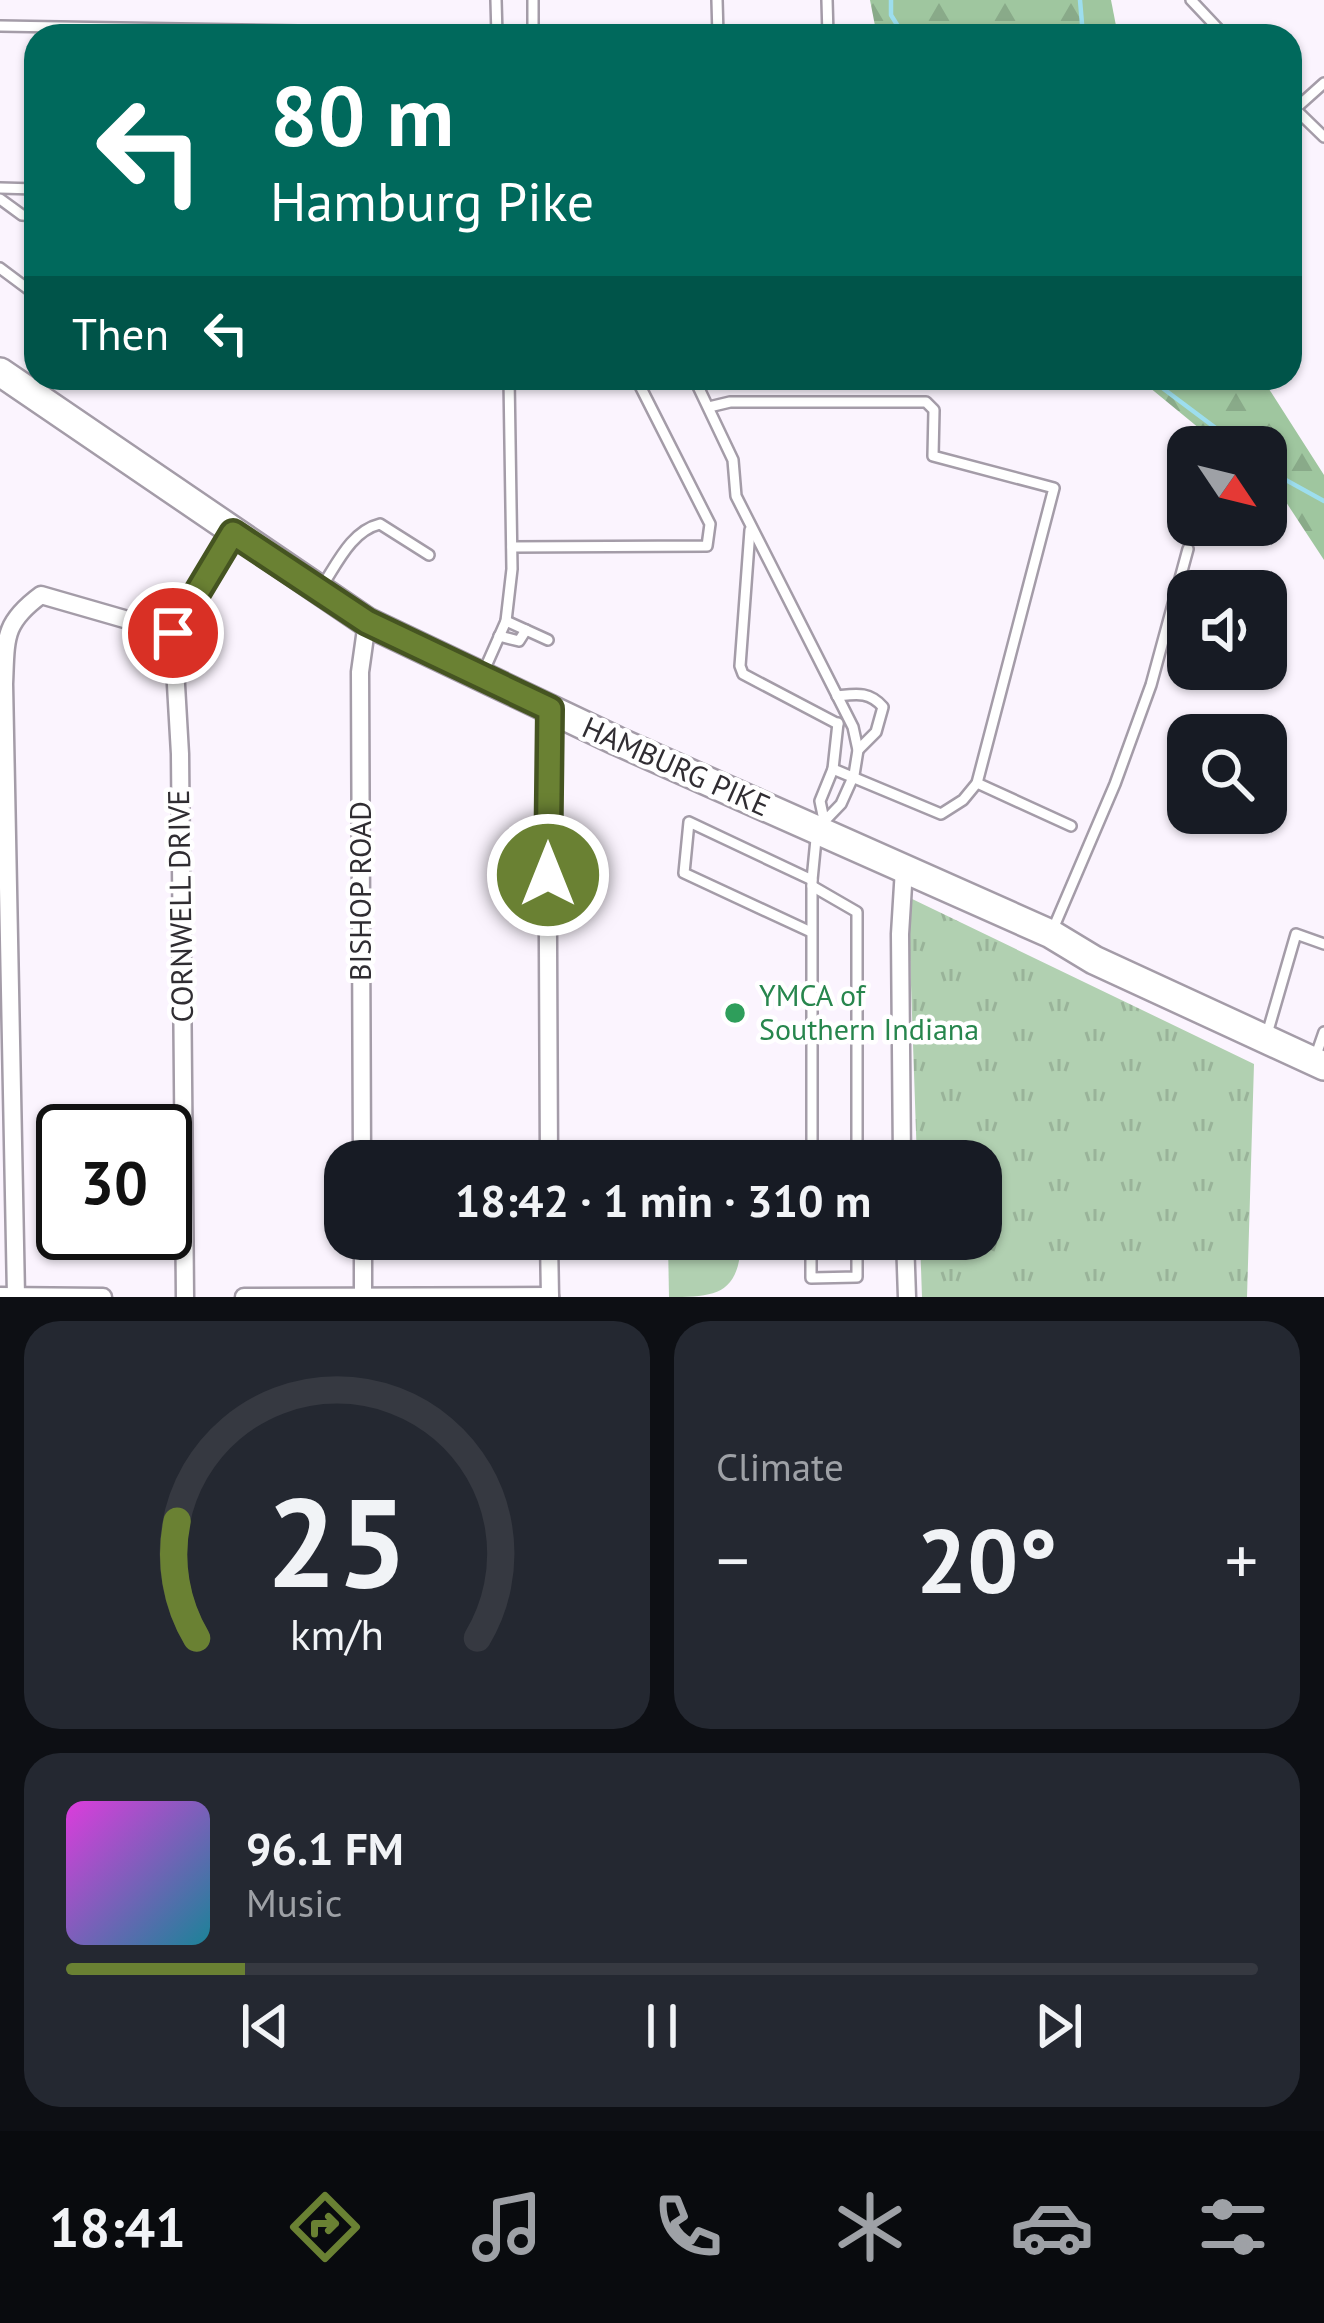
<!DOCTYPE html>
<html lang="en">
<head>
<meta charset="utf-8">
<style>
  :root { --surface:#171b24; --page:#242831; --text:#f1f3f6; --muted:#9ea1a6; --line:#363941; --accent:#6a8133 }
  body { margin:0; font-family:"PT Sans",sans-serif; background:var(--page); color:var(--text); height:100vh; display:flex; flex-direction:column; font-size:45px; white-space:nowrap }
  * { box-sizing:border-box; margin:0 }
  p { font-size:39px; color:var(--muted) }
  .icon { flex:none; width:66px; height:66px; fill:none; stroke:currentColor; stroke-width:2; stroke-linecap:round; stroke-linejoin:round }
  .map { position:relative; height:1297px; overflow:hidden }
  .panel { display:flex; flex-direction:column; gap:24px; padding:24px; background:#0d0f14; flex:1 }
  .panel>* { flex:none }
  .top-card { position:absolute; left:24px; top:24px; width:1278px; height:366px; border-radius:36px; box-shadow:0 3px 9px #0004; background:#00695c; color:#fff; overflow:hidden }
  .needle { width:78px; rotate:125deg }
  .fabs { position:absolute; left:1167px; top:426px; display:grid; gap:24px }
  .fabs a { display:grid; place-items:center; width:120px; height:120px; border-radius:24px; background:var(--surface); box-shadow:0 3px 9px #0004; font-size:60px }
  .speed { position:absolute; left:36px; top:1104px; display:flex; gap:24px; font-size:60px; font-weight:700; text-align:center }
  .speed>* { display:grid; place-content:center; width:156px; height:156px; border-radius:50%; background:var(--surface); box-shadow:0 3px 9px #0004; line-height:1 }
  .speed .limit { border:6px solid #111; border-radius:18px; background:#fff; color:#111 }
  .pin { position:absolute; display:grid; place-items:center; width:102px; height:102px; color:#fff; margin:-51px; border:6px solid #fff; border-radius:50%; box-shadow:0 3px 12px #0007 }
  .me { position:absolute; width:132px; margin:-66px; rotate:0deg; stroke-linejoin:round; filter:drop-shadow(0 0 9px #0008) }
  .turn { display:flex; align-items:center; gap:42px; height:252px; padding:0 48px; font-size:54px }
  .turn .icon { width:156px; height:156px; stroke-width:2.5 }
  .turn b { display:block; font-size:84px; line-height:102px }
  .then { display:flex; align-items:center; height:114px; padding:0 48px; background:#0003; gap:24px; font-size:45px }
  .big { font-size:90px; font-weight:700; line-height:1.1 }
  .panel .widget { flex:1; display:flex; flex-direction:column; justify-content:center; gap:18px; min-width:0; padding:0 42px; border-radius:36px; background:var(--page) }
  .panel .dial { align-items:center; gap:0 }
  .dial svg { height:312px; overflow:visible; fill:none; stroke:var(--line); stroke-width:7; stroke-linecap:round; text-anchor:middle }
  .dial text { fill:var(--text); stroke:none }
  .song { display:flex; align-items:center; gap:36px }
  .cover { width:144px; height:144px; border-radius:18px; background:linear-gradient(135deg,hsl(300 70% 55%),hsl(190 70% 35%)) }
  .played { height:12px; border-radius:6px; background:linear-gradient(90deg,var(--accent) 15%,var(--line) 15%) }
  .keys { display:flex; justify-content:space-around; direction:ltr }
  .heat { display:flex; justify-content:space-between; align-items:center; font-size:66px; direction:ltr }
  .panel .tiles { flex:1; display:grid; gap:24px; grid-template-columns:1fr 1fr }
  .widget:last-child { grid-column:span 2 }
  .trip { position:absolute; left:324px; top:1140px; width:678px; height:120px; border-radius:36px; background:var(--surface); box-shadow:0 3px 9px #0004; font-weight:700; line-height:120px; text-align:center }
  .dock { display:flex; height:192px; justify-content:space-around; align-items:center; background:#090b0e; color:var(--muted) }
  .dock .icon { width:84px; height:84px }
  .dock .on { color:var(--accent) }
  .dock b { font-size:54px; color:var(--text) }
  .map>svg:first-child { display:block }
</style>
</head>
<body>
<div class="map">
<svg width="1324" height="1297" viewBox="0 0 1324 1297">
  <defs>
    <pattern id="grass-tufts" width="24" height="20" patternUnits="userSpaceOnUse" patternTransform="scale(3)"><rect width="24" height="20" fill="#b1d0b1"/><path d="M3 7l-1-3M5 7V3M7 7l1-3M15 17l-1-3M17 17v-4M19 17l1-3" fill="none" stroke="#99b399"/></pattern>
    <pattern id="forest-firs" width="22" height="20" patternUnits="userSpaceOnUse" patternTransform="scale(3)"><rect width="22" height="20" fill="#9fc69f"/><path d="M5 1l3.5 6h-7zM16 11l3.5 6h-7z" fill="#89aa89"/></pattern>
  </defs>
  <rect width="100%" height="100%" fill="#fbf4fe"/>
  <polygon fill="url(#grass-tufts)" points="908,897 1254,1064 1247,1297 922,1297 920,1239 981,1239 981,1161 917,1161"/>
  <g fill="url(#forest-firs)">
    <polygon points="870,0 1111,0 1118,36 877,36"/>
    <polygon points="1138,378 1262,378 1324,475 1324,560 1282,496 1266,483 1266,447 1222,447"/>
  </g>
  <path fill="#b1d0b1" d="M672 1239H741C740 1295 716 1297 669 1297L668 1243Z"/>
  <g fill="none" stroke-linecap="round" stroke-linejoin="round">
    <g stroke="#9ddeee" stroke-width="4.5">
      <polyline points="891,0 891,15 904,36"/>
      <polyline points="1080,0 1083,36"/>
      <polyline points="1149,378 1241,447"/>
      <polyline points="1266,469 1324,501"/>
    </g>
    <defs>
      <g id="lane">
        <polyline points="496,0 497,36"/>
        <polyline points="533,0 533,36"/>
        <polyline points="717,0 718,36"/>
        <polyline points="827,0 828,36"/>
        <polyline points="1191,0 1225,36"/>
        <polyline points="0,26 357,32 357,36"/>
        <polyline points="1290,104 1324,137"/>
        <polyline points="1295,109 1324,83"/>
        <polyline points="0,188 36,189"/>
        <polyline points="0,199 22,215 36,216"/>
        <polyline points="0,268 36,295"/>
        <polyline points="694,378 733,460 736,496 853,727 858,750 854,775 841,804 817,829 812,880 812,1161"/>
        <polyline points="709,407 730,402 926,402 934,410 933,456 1054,488 977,783 963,800 941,814 833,769"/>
        <polyline points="750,530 740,666 743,674 838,724"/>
        <polyline points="512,547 707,546 710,524 636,378"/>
        <path d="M321 588C337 564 351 531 380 524L429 555"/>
        <polyline points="506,621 548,640"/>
        <polyline points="499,636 519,641 526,630"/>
        <polyline points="483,673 506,621 512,569 509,378"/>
        <path d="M837 696C856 694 869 691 883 707L876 732 858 750"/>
        <polyline points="977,783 1071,826"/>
        <polyline points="824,820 820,801 833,769 838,723"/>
        <polyline points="812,886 857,912 857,1161"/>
        <polyline points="1053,929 1115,784 1151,685 1188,549"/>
        <polyline points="811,932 684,873 689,822 812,880"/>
        <polyline points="1267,1034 1296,934 1324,944"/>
        <polyline points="1316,1055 1324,1032"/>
        <polyline points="811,1239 811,1278 857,1277 857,1239"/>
      </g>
      <g id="street">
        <polyline points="362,1161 360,672 367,622"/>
        <polyline points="549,1161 547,732 550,709"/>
        <polyline points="902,1161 900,934 904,869"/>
        <polyline points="363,1239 363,1297"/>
        <polyline points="549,1239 550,1297"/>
        <polyline points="905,1239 907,1297"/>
        <polyline points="0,1296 103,1297"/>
        <path d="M16 1296 4 684C6 638 3 623 41 595L173 633"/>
        <polyline points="185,1297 180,754 173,633 233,533"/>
        <polyline points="244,1297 550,1296"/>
      </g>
      <polyline id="primary" points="0,372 367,622 617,741 1051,934 1094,960 1324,1066"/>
    </defs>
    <use href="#lane" stroke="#a49ca8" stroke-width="14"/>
    <use href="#street" stroke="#a49ca8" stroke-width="21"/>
    <use href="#primary" stroke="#a49ca8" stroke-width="32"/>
    <use href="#lane" stroke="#fff" stroke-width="9"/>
    <use href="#street" stroke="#fff" stroke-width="16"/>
    <use href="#primary" stroke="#fff" stroke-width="27"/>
  </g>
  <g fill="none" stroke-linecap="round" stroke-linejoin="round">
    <defs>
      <polyline id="route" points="173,633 233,533 367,622 550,709 548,875"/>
    </defs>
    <use href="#route" stroke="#455421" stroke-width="30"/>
    <use href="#route" stroke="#6a8133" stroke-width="21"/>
  </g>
  <circle fill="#2e9e5b" stroke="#fff" stroke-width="4.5" cx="735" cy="1013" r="12"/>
  <g text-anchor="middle" stroke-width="9" stroke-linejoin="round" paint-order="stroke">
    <g font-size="30" fill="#302d32" stroke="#fff">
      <text transform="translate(676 767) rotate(24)" y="10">HAMBURG PIKE</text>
      <text transform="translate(361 891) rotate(-90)" y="10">BISHOP ROAD</text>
      <text transform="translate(181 906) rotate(-91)" y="10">CORNWELL DRIVE</text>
    </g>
    <g font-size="30" fill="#27864d" stroke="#fff" text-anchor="start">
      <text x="759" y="1006">YMCA of<tspan x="759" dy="34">Southern Indiana</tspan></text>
    </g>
  </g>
</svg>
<div class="fabs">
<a><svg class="needle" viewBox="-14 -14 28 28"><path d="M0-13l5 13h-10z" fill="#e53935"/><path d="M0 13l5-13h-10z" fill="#9ea1a6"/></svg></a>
<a><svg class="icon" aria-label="sound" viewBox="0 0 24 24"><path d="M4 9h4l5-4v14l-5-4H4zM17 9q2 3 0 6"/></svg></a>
<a><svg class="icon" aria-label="search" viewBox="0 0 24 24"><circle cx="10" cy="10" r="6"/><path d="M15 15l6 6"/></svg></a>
</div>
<div class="speed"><div class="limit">30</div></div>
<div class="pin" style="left:173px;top:633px;background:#d93025"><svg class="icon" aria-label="arrive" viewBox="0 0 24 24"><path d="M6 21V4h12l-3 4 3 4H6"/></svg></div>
<svg class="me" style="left:548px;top:875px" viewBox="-20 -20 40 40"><circle r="17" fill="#6a8133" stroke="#fff" stroke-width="3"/><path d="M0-11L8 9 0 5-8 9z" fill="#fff"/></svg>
<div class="trip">18:42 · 1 min · 310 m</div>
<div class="top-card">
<div class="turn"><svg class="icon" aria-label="left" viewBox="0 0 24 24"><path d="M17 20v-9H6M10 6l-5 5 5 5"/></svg><div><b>80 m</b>Hamburg Pike</div></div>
<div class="then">Then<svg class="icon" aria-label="left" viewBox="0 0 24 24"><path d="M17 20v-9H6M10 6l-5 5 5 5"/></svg></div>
</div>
</div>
<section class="panel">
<div class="tiles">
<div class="widget dial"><svg viewBox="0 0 100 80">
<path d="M14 69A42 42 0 1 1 86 69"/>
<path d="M14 69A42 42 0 0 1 9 39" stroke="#6a8133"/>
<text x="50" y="56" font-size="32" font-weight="700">25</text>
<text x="50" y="72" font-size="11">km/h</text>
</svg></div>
<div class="widget"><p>Climate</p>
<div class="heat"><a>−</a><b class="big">20°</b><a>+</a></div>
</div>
<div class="widget">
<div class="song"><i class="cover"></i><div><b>96.1 FM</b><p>Music</p></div></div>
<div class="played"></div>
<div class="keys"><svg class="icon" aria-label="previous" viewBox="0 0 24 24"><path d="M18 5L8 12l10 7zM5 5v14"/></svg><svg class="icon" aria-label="pause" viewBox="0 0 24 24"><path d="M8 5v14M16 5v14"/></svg><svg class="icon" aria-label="next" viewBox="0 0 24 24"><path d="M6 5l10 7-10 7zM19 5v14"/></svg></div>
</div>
</div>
</section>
<nav class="dock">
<b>18:41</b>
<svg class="icon on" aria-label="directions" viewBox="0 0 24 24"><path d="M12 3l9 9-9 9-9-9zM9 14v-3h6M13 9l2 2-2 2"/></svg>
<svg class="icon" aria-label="music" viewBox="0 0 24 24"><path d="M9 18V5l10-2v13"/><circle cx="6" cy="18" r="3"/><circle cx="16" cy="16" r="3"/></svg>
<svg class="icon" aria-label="phone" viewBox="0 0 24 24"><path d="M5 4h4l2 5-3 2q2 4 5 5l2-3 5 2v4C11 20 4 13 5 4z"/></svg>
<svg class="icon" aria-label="climate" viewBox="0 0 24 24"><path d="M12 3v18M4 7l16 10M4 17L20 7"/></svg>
<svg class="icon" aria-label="car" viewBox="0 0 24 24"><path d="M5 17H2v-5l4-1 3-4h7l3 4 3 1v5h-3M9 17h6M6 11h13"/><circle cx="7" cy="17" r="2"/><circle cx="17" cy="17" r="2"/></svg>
<svg class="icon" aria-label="filters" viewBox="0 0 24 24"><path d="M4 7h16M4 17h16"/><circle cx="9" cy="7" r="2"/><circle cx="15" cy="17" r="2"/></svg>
</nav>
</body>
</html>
